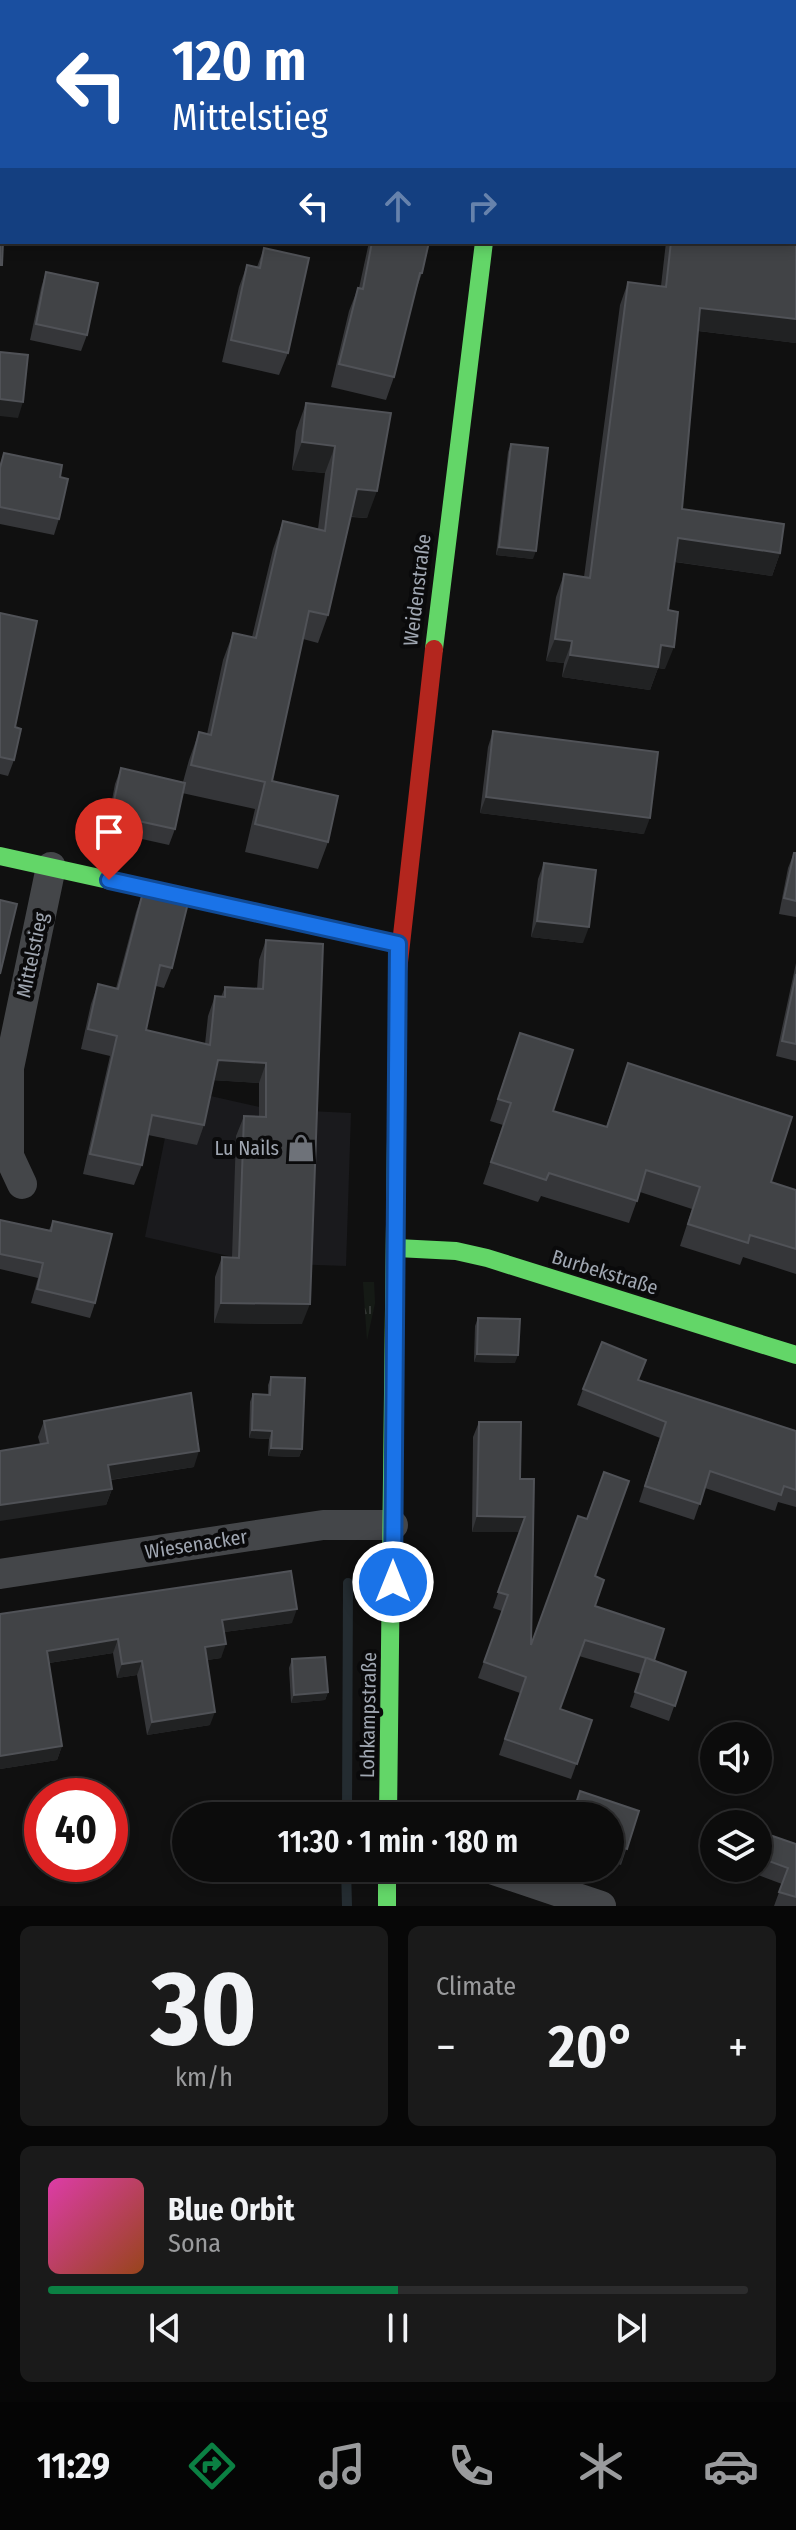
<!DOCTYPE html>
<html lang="en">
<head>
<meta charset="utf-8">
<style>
  :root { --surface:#0c0c0c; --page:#1a1a1a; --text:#f1f3f6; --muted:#9a9b9d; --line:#2c2c2d; --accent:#0b8043 }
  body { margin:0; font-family:"Fira Sans Condensed",sans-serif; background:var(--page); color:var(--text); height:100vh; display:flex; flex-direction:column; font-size:30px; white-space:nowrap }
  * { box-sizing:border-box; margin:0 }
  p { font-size:26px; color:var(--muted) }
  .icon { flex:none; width:44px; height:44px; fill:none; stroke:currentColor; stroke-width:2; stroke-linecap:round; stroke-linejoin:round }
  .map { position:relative; height:1906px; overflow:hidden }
  .sheet { display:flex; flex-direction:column; gap:20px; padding:20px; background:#070707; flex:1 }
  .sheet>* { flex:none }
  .hud { position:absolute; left:0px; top:0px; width:796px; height:244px; box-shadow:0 4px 12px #0003,0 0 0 2px var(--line); background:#1a4fa0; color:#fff; overflow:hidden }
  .fabs { position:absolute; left:700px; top:1722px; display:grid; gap:16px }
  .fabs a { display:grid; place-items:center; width:72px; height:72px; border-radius:50%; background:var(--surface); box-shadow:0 4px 12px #0003,0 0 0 2px var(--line); font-size:40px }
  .speed { position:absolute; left:24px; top:1778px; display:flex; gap:16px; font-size:40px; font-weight:700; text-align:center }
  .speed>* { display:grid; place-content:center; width:104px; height:104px; border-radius:50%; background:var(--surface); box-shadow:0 4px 12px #0003,0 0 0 2px var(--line); line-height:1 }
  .speed .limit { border:12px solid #d22; background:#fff; color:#111 }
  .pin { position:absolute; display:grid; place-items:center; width:68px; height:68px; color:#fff; margin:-82px -34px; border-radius:50% 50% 50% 0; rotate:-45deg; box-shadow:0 0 8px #0007 }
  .pin .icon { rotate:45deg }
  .me { position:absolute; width:88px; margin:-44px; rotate:0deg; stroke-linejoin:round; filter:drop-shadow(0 0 6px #0008) }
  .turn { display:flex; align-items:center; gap:28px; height:168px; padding:0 40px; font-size:36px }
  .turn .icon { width:104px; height:104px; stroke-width:2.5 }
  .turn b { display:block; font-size:56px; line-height:68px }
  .lanes { display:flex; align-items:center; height:76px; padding:0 40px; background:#0003; justify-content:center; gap:40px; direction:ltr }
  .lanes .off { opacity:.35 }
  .big { font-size:60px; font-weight:600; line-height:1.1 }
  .sheet .tile { flex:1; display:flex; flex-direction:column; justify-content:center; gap:12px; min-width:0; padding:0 28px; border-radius:12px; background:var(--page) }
  .sheet .dial { align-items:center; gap:0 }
  .dial b { font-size:104px; line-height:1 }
  .song { display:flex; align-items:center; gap:24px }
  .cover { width:96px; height:96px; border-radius:12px; background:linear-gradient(135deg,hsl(320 70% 55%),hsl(20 70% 35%)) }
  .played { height:8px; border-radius:4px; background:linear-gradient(90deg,var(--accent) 50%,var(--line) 50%) }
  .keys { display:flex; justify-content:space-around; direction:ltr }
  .heat { display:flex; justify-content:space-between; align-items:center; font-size:44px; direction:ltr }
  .sheet .tiles { flex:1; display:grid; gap:20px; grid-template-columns:1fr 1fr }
  .tile:last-child { grid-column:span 2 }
  .trip { position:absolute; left:172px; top:1802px; width:452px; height:80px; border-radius:40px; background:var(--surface); box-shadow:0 4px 12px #0003,0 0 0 2px var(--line); font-weight:600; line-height:80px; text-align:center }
  .tabs { display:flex; height:128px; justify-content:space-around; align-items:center; background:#050505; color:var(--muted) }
  .tabs .icon { width:56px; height:56px }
  .tabs .on { color:var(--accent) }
  .tabs b { font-size:36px; color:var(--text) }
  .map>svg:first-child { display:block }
</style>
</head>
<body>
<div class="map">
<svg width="796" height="1906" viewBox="0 0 796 1906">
  <defs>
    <pattern id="grass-tufts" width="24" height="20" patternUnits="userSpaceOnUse" patternTransform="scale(2)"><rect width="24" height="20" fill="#151a15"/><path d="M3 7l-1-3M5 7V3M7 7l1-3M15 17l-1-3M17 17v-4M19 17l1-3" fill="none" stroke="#343835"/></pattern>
  </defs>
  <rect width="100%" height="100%" fill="#101010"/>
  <polygon fill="#1a1a1d" points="175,1088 268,1109 351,1113 346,1266 259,1263 145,1237"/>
  <polygon fill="url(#grass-tufts)" points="363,1282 374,1282 375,1303 367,1340"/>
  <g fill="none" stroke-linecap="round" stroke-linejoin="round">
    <g stroke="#242c31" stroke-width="10">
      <polyline points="347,1816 348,1583"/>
      <polyline points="346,1868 347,1906"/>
    </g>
    <g stroke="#444649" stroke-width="30">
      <polyline points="22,1184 9,1156 9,1068 51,867"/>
      <polyline points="0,1574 323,1525 393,1525"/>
      <polyline points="488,1868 601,1906"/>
    </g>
    <g stroke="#63d668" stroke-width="18">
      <polyline points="513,0 513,2"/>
      <polyline points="434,649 484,242"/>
      <polyline points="0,856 398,944"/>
      <polyline points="397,1248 456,1251 487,1258 796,1355"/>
      <polyline points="388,1816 398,971"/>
      <polyline points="387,1868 387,1906"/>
    </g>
    <polyline stroke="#b3261e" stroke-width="18" points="398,971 434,649"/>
  </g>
  <g fill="#353639">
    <polygon points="2,44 2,70 0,70"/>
    <polygon points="2,74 2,192 0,191 0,84"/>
    <polygon points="369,242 429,242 422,273 414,296 394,377 386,400 331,387 349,311 358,288 359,288"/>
    <polygon points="666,242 794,242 796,343 698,331 682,509 780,553 772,576 675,562 668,610 665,669 658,668 650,690 562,677 564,663 546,661 556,597 564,574 584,577 620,305 628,282 661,286"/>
    <polygon points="264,248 288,353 279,375 222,362 239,287 247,265 257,267"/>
    <polygon points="46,272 87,335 81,351 30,340 41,288"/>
    <polygon points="306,403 391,413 367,518 351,517 328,615 318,643 303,639 272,781 328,842 318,869 245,852 255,809 182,793 175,829 169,845 106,831 115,784 121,768 183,782 189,760 199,732 207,734 223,660 233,633 252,637 273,549 283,521 318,529 325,473 292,470 296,431"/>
    <polygon points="511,444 533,559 496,555 508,452"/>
    <polygon points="4,453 60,477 59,519 54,535 0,524 0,464"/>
    <polygon points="0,613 15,727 14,760 8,776 0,774"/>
    <polygon points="493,731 644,834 480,813 488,747"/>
    <polygon points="794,853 796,853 796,917 779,914 788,868"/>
    <polygon points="544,863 583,943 531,937 538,879"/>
    <polygon points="143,892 172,968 164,988 156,986 146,1030 205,1044 208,1016 215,996 221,997 225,987 257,989 259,960 266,940 302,1324 214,1323 215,1277 222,1257 232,1257 236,1136 244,1116 259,1116 259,1083 213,1080 204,1125 197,1145 148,1135 142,1165 134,1185 83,1174 110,1056 81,1049 91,1004 98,984 116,988 136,912"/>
    <polygon points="796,963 796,1061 776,1056"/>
    <polygon points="520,1033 553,1111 606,1127 628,1063 771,1182 796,1190 796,1274 743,1257 740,1265 680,1246 692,1209 640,1192 629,1223 541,1196 538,1202 483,1184 503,1125 490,1121"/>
    <polygon points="0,1220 49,1230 53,1221 95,1303 90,1318 31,1303 38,1278 0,1269"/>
    <polygon points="478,1318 515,1363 474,1362 475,1326"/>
    <polygon points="271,1377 302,1449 299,1457 268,1456 269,1439 249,1438 250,1402 253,1394 268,1395 268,1385"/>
    <polygon points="639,1381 796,1431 796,1507 778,1502 775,1511 705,1488 694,1520 639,1502 660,1438 577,1405 583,1389"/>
    <polygon points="44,1421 194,1467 111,1480 112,1489 106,1505 40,1444 38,1437"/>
    <polygon points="479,1422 520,1479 531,1645 595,1576 595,1606 654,1661 686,1672 669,1721 630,1707 641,1674 579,1656 560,1709 592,1720 571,1779 499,1755 520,1693 478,1678 502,1611 493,1608 519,1532 472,1532 473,1437"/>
    <polygon points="0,1614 292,1623 224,1632 221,1658 207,1660 210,1725 147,1735 137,1675 117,1678 113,1653 49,1663 62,1746 57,1760 0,1769"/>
    <polygon points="292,1659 328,1692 325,1700 291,1703 289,1668"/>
    <polygon points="580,1791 639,1811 621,1865 610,1861 610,1816 571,1816"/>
    <polygon points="758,1831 796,1844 796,1906 774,1906 782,1884 740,1868 758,1868"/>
  </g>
  <g fill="#212223">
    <polygon points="700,308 796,319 796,343 691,330"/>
    <polygon points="0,399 23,402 18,418 0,416"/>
    <polygon points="302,442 335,446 325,473 292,470"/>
    <polygon points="357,489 377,491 367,518 347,516"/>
    <polygon points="678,538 780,553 772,576 670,561"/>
    <polygon points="499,547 536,551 533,559 496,555"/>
    <polygon points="555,639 572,641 564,663 546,661"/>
    <polygon points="661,645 674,647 665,669 658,668 650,690 562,677 570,655"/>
    <polygon points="486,797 650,818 644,834 480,813"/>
    <polygon points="537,921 589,927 583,943 531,937"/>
    <polygon points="218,1060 266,1063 259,1083 210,1080"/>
    <polygon points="221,1303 310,1304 302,1324 214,1323"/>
    <polygon points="477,1354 518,1355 515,1363 474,1362"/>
    <polygon points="252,1430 272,1431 269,1439 249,1438"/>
    <polygon points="271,1448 302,1449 299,1457 268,1456"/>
    <polygon points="199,1451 194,1467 102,1481 108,1465"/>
    <polygon points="112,1489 106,1505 0,1521 0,1505"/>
    <polygon points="477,1516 525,1517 519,1532 472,1532"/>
    <polygon points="297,1609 292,1623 217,1633 222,1620"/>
    <polygon points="118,1639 113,1653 42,1664 47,1651"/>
    <polygon points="226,1644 221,1658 200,1661 205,1647"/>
    <polygon points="142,1661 137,1675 117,1678 122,1664"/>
    <polygon points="328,1692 325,1700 291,1703 294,1695"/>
    <polygon points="215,1712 210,1725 147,1735 152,1722"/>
    <polygon points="62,1746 57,1760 0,1769 0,1756"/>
  </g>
  <g fill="#414346" stroke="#505257" stroke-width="2">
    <polygon points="61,0 185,0 185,2 60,2"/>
    <polygon points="251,0 308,0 308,2 250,2"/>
    <polygon points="385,0 433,0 433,2 384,2"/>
    <polygon points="590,0 656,0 655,2 590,2"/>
    <polygon points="2,87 2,174 0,174 0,97"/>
    <polygon points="794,164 796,164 796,319 700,308 682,509 784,524 780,553 678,538 668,610 678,612 674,647 661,645 658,667 570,655 572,641 555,639 564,574 590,578 628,282 666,287 671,242 794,242"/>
    <polygon points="0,220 2,221 2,242 3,242 2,265 0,265"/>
    <polygon points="372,242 429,242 422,273 420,273 394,377 339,364 358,288 363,289"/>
    <polygon points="264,248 309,258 288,353 231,340 247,265 260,268"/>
    <polygon points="46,272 98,283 87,335 36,324"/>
    <polygon points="0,352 28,355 23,402 0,399"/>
    <polygon points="306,403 391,413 377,491 357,489 328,615 309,611 272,781 338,796 328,842 255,824 265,782 191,765 199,732 211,735 233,633 256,638 283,521 325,531 335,446 302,442"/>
    <polygon points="511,444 548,448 536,551 499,547"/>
    <polygon points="4,453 62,465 60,477 68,479 59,519 0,507 0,468"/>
    <polygon points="0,613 37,621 15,727 21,729 14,760 0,757"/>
    <polygon points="493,731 658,752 650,818 486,797"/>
    <polygon points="121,768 185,783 175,829 111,815"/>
    <polygon points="794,853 796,853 796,901 784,898"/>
    <polygon points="544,863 596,870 589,927 537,921"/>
    <polygon points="143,892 188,903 172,968 160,965 146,1030 210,1045 215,996 225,997 225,987 263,989 266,940 323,944 310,1304 221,1303 222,1257 239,1258 244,1116 266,1117 266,1063 218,1060 204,1125 152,1115 142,1165 90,1154 117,1036 88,1029 98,984 118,989"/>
    <polygon points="0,900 17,904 0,974"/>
    <polygon points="796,974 796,1044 782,1041"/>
    <polygon points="520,1033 573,1050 553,1111 607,1127 628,1063 792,1117 771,1182 796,1190 796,1249 750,1235 748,1243 688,1224 700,1187 646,1170 637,1201 549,1173 546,1180 491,1162 511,1103 498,1099"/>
    <polygon points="0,1220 51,1231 53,1221 112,1234 95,1303 37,1289 43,1263 0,1254"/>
    <polygon points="478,1318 520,1319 518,1355 477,1354"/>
    <polygon points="602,1342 646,1360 638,1380 796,1431 796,1490 784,1486 781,1495 710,1471 700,1504 645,1486 666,1422 583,1389"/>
    <polygon points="271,1377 305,1378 302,1449 271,1448 272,1431 252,1430 253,1394 270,1395"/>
    <polygon points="191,1393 199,1451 108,1465 112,1489 0,1505 0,1451 48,1443 44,1421"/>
    <polygon points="479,1422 521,1422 520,1479 534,1479 531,1645 578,1516 587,1519 604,1472 629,1481 595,1576 604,1580 595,1606 664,1629 654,1661 647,1658 686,1672 675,1706 635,1692 646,1658 585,1640 560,1709 592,1720 577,1764 505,1739 526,1677 484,1662 508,1595 498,1592 525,1517 477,1516"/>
    <polygon points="291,1571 297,1609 222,1620 226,1644 205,1647 215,1712 152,1722 142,1661 122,1664 118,1639 47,1651 62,1746 0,1756 0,1614"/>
    <polygon points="325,1657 328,1692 294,1695 292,1659"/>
    <polygon points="580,1791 639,1811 627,1849 610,1843 610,1816 572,1816"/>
    <polygon points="758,1831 796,1844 796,1897 779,1892 788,1868 758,1857"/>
  </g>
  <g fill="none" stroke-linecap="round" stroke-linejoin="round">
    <defs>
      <polyline id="route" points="109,880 398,944 393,1582"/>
    </defs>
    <use href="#route" stroke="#114b97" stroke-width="20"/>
    <use href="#route" stroke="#1a73e8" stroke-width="14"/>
  </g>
  <defs>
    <symbol id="shop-bare" viewBox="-9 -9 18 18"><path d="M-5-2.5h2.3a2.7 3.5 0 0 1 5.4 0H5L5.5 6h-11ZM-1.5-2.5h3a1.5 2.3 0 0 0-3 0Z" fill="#6e7279" stroke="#0a0a0b" stroke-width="2.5" paint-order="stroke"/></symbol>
  </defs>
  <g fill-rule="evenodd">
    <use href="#shop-bare" x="281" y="1128" width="40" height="40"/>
  </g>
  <g text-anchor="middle" stroke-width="8" stroke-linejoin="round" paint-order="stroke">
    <g font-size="20" fill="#a0a7b2" stroke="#0a0a0b">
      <text transform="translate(417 590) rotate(-83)" y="7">Weidenstraße</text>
      <text transform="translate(32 955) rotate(-78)" y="7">Mittelstieg</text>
      <text transform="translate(605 1272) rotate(17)" y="7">Burbekstraße</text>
      <text transform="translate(196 1544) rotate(-9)" y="7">Wiesenacker</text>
      <text transform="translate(368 1715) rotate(-89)" y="7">Lohkampstraße</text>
    </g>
    <g font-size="20" fill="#a0a7b2" stroke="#0a0a0b" text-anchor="end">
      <text x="279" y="1155">Lu Nails</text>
    </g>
  </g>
</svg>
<div class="fabs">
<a><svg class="icon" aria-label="sound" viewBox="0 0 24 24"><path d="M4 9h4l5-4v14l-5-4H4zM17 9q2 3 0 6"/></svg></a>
<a><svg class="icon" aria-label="layers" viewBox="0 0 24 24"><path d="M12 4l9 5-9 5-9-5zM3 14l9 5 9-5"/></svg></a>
</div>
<div class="speed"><div class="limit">40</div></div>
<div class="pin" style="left:109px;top:880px;background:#d93025"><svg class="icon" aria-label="arrive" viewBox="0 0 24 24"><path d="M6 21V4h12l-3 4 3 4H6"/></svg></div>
<svg class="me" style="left:393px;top:1582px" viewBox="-20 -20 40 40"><circle r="17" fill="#1a73e8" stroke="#fff" stroke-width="3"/><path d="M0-11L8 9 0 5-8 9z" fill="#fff"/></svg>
<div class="trip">11:30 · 1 min · 180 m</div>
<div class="hud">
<div class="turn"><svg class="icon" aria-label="left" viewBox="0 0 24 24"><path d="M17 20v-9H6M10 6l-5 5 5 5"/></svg><div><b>120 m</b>Mittelstieg</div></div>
<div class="lanes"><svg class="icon" aria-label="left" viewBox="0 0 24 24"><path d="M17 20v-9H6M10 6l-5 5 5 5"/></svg><svg class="icon off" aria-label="ahead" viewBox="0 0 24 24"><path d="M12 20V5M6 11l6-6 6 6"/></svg><svg class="icon off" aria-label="right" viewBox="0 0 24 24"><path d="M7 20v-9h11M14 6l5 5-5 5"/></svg></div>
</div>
</div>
<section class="sheet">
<div class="tiles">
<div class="tile dial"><b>30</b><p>km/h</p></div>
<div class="tile"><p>Climate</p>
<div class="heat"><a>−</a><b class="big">20°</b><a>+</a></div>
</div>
<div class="tile">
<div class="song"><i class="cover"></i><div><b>Blue Orbit</b><p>Sona</p></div></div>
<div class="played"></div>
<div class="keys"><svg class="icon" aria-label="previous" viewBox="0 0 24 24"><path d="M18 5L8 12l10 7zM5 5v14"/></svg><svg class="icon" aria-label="pause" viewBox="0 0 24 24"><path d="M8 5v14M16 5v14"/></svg><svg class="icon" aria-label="next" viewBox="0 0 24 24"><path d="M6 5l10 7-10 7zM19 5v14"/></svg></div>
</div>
</div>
</section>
<nav class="tabs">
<b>11:29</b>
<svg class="icon on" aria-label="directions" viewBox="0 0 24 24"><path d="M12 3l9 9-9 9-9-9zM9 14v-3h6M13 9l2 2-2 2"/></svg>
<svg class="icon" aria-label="music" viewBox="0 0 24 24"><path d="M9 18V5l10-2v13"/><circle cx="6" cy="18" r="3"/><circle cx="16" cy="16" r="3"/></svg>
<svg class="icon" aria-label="phone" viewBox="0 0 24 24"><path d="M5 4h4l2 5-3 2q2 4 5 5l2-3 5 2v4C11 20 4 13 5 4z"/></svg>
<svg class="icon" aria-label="climate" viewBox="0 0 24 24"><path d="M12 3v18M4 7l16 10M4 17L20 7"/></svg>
<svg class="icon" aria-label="car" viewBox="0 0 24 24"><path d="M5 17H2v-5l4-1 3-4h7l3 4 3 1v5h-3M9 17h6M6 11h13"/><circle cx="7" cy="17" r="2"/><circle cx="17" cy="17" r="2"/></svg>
</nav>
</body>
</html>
